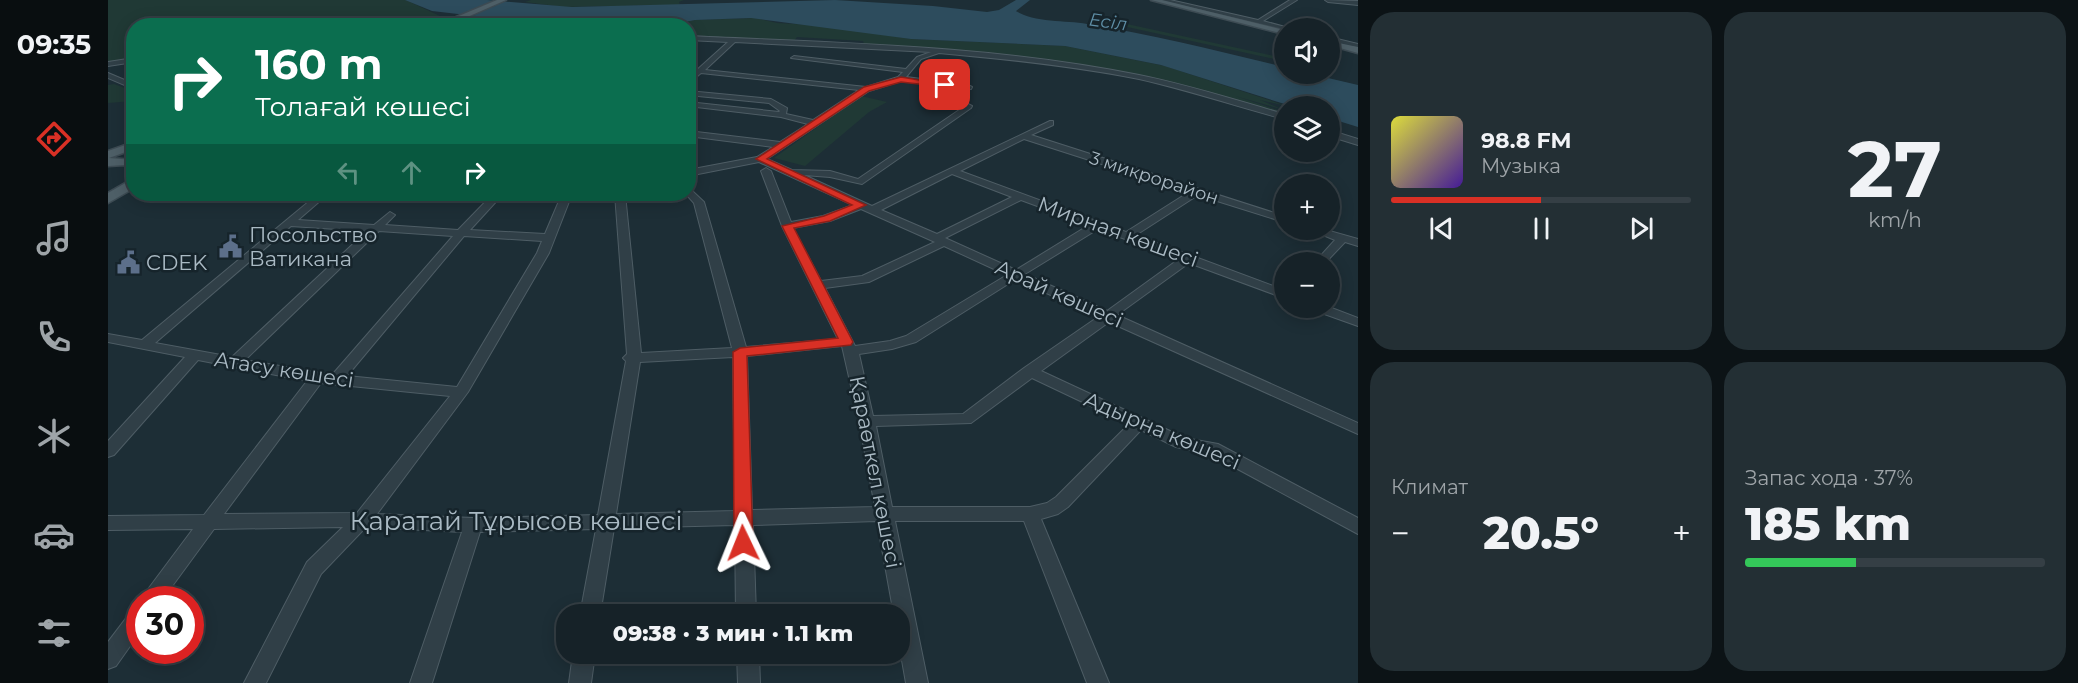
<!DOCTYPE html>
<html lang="ru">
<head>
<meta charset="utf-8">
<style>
  :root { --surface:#162228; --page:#232f34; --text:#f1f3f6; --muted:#9ea4a8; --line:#353f45; --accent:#d93025 }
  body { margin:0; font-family:Montserrat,sans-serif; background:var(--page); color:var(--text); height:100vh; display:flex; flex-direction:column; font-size:22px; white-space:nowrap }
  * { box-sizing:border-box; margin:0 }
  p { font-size:20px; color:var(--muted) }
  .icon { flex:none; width:33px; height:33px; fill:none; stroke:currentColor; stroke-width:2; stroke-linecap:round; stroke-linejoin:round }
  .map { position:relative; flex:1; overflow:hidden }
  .panel { display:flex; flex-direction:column; gap:12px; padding:12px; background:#0c1316; width:720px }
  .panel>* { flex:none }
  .guide { position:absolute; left:18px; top:18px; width:570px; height:183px; border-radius:24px; box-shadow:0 3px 15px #0003,0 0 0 2px var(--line); background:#0b6e4f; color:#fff; overflow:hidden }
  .controls { position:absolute; left:1166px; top:18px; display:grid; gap:12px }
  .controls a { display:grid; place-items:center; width:66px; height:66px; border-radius:50%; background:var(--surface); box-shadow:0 3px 15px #0003,0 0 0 2px var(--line); font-size:30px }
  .speed { position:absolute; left:18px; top:586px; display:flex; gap:12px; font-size:30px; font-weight:700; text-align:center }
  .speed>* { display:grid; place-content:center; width:78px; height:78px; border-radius:50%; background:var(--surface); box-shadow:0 3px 15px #0003,0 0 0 2px var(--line); line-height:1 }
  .speed .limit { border:9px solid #d22; background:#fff; color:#111 }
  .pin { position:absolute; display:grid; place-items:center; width:51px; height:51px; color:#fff; margin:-26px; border-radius:12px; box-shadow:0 3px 9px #0006 }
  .me { position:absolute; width:66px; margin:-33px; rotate:358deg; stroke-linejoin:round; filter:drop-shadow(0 0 4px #0008) }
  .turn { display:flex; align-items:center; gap:21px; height:126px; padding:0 30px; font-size:27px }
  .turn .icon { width:78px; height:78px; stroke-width:2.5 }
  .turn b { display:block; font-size:42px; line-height:51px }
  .lanes { display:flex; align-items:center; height:57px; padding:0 30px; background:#0003; justify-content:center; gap:30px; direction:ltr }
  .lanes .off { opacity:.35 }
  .big { font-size:45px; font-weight:800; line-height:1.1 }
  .panel .tile { flex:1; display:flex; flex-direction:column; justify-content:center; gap:9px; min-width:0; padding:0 21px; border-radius:24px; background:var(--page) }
  .panel .dial { align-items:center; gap:0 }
  .dial b { font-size:78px; line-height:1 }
  .song { display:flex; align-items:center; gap:18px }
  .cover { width:72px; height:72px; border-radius:9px; background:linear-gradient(135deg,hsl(60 70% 55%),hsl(260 70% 35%)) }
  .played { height:6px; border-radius:3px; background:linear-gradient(90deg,var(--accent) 50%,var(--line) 50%) }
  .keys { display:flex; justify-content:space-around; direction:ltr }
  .heat { display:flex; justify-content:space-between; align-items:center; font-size:33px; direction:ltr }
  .charge { height:9px; border-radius:4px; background:linear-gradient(90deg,#34c759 37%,var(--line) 0) }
  .panel .tiles { flex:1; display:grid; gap:12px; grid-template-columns:repeat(2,1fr) }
  .trip { position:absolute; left:448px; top:604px; width:354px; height:60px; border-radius:24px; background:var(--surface); box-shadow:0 3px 15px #0003,0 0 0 2px var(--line); font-weight:800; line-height:60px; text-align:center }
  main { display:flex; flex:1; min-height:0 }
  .tab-bar { display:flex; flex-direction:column; width:108px; justify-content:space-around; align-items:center; background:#090e10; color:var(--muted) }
  .tab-bar .icon { width:42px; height:42px }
  .tab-bar .current { color:var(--accent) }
  .tab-bar b { font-size:27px; color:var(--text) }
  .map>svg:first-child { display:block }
</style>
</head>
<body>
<main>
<nav class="tab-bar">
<b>09:35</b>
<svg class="icon current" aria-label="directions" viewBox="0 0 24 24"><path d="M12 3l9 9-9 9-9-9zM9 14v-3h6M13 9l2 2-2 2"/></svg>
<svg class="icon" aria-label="music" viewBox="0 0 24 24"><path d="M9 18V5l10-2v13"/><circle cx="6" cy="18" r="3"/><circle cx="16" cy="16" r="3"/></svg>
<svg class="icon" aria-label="phone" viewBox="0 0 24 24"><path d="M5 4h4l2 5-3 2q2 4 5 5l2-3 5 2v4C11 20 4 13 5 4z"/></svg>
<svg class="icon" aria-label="climate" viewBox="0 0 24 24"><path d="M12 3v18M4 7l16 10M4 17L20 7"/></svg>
<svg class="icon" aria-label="car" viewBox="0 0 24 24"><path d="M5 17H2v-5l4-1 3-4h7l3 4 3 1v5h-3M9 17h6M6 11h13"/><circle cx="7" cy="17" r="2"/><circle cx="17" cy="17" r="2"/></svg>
<svg class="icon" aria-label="filters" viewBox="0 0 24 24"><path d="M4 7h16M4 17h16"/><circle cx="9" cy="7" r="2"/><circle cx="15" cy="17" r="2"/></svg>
</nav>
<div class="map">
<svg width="1250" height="683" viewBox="0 0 1250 683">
  <rect width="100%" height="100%" fill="#1d2e36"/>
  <g fill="#203935">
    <polygon points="0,0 298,0 336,18 318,26 26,26 25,59 0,63"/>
    <polygon points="423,0 576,0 571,2 572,5 455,7 417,2"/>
    <path d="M647 18 669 23 721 26 803 39 957 46 1057 66 1179 106 1152 100 1176 110 1127 96 1176 112V116C1042 67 898 59 756 44L755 41 689 37 685 42 581 35 580 26H558L587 20Z"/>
    <polygon points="996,19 1176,58 1176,61 987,20"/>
    <polygon points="6,84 25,91 25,101 0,103 0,85"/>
    <polygon points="753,96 779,102 761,112 697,166 666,158"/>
  </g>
  <path fill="#2d4c5d" d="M297 0H379L464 7 727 0 825 6 879 12 891 10 908 0H922L908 11C926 23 958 20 979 24 1046 35 1111 51 1176 67V74H1203L1250 85V127L1221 118V106H1183L1053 65 957 46 803 39 643 18 587 20 558 26 419 25 376 17 324 11Z"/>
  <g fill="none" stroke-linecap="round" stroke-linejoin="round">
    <defs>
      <g id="minor">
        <polygon points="1052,0 1062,0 1150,20 1182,0 1189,0 1155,21 1181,28 1176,29"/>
        <polygon points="1217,0 1250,1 1250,5 1220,2"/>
        <polygon points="318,17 320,20 305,26 276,22 236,26 276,18 304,22"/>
        <polygon points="363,24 398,24 401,26 360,26"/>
        <path d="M580 36C731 43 883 45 1031 75 1080 85 1128 100 1176 114V119C1127 106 1080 90 1031 79 965 66 898 59 831 53L813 59 798 77 860 85 864 87 863 89 793 81 761 91 659 159 684 170 722 171 750 179 860 104 864 106 863 108 754 184 722 177 696 175 764 206 942 121H945V125L923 135 1176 216V222L1090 195 1028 235 1176 290V298L1081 263 1009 315 1250 423V434L1001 322 933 371 1077 438 1110 444 1250 518V534L1100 453 1068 447 1033 430 960 507 950 514 933 519 1001 683H979L916 521H787L820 683H798L792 649V615H786L769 521 645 525 648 615H628L627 525 506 528 492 615H472L488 529 372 532 324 683H302L354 532 258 527 213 574 158 683H136L199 562 235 527 106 529 54 600H32L85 529 0 530V516L96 515 199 381 90 360 6 455 0 457V441L77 357 0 342V334L34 340 210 194H220L190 220 266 225 282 212 287 215 277 225 350 230 385 194H395L362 230 437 234 454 194H464L441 253 360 392 269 514 365 518 490 515 518 361 515 358 519 354 507 194H517L533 353 624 348 586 203 578 194H580V187L596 202 638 347 730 339 674 226 653 171 658 168 663 171 683 222 715 216 745 205 651 162 580 176V170L649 157 665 147 580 136V131L672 142 700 124 673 117 580 106V102L671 112 672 111 661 103 580 95V91L663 99 679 108 678 114 705 120 751 90 593 73 580 84V78L586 73 580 72V68L590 69 620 42 580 40ZM627 42 823 52 809 57 798 69 686 56 683 58 795 72 790 77 758 87 597 70ZM916 139 1081 192 1018 232 852 171ZM844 174 904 197 829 234 773 210ZM913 200 981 225 908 270 837 238ZM753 209 827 242 754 276 713 281 685 228 722 221ZM183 226 259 231 124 357 47 343ZM990 229 1071 259 999 311 917 274ZM271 231 345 236 224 375 137 360ZM356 236 434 241 429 253 349 387 239 376ZM836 246 899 275 798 336 782 341 747 346 717 288 761 282ZM908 279 990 317 916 368 855 414 765 416 751 354 784 349 808 342ZM734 346 751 421 767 507 644 510 639 356ZM625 357 627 511 508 514 532 362ZM924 378 1021 424 948 497 939 503 922 507H784L768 426 863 423ZM213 383 342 396 249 513 116 514Z"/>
        <polygon points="1221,37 1250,44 1250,48 1221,41"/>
        <polygon points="26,58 26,62 0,66 0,62"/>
        <polygon points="0,73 26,84 26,89 0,78"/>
        <polygon points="1221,130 1250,139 1250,145 1221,136"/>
        <polygon points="1203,230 1218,230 1250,239 1250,246 1237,242 1218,262 1207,262 1227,240"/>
        <polygon points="1221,307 1250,318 1250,326 1208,311 1206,308"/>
        <polygon points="32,606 32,632 8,666 0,669 0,642 25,609"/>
        <polygon points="465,654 487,654 483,683 461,683"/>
        <polygon points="629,654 651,654 652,683 630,683"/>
      </g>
      <g id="major">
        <polygon points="389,0 398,0 339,26 327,26"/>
        <polygon points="1043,0 1054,0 1176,30 1176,34"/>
        <polygon points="1221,41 1250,47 1250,53 1221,45"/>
        <polygon points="26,142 26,149 1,158 26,160 26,168 17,165 0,166 0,151"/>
        <polygon points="26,178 26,188 0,203 0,193"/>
      </g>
    </defs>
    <use href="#minor" stroke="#4e5d65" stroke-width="2"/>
    <use href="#major" stroke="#3d4b53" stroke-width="3"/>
    <use href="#minor" fill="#303f47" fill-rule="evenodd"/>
    <use href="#major" fill="#4e5f67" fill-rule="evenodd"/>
  </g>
  <polygon fill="#d93025" stroke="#8d1f18" stroke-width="1.5" points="793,77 841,85 837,87 793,82 761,91 659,159 758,205 722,221 686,228 745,342 743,345 639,356 645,543 642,549 635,551 629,549 626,543 625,352 632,348 730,338 674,226 716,216 744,205 648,159 756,87"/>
  <defs>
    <symbol id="civic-bare" viewBox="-9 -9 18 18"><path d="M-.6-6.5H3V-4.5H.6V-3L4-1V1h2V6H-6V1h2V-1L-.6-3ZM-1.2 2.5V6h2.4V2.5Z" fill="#5c6f8a" stroke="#16242b" stroke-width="2.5" paint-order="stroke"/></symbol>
  </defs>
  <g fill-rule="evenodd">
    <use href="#civic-bare" x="106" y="230" width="33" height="33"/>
    <use href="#civic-bare" x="4" y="246" width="33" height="33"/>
  </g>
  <g text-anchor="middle" stroke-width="5" stroke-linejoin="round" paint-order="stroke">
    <g font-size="18" font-style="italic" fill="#5f8fa7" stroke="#16242b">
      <text transform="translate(1000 22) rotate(8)" y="6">Есіл</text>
    </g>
    <g font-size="18" fill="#aabac4" stroke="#16242b">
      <text transform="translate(1046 178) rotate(18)" y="6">3 микрорайон</text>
    </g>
    <g font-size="21" fill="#aabac4" stroke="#16242b">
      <text transform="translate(1010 232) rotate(20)" y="7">Мирная көшесі</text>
      <text transform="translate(951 294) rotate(24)" y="7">Арай көшесі</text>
      <text transform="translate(176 370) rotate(9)" y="7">Атасу көшесі</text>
      <text transform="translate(1054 431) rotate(23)" y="7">Адырна көшесі</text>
      <text transform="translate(767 472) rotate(79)" y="7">Қараөткел көшесі</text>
    </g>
    <g font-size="21" fill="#aabac4" stroke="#16242b" text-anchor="start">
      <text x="141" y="242">Посольство<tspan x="141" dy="24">Ватикана</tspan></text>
      <text x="38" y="270">CDEK</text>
    </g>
    <g font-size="26" fill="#aabac4" stroke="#16242b">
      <text x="408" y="530">Қаратай Тұрысов көшесі</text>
    </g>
  </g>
</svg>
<div class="controls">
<a><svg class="icon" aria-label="sound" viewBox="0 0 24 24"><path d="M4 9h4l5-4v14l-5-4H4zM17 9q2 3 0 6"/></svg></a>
<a><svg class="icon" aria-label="layers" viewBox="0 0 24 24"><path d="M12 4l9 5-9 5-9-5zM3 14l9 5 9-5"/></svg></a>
<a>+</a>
<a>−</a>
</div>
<div class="speed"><div class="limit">30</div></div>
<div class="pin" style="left:837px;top:85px;background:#d93025"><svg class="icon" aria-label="arrive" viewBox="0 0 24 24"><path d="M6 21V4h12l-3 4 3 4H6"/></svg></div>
<svg class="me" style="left:635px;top:543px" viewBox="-20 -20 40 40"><path d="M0-17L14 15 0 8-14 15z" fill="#d93025" stroke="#fff" stroke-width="4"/></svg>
<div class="trip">09:38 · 3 мин · 1.1 km</div>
<div class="guide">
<div class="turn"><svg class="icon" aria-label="right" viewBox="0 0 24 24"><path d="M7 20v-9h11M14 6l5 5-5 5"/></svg><div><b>160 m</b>Толағай көшесі</div></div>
<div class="lanes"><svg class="icon off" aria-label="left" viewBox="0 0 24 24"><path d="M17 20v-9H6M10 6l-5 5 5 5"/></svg><svg class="icon off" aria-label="ahead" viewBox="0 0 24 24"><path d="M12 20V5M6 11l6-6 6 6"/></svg><svg class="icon" aria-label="right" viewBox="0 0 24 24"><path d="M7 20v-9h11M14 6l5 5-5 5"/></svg></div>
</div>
</div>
<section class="panel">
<div class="tiles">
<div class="tile">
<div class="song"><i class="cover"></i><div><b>98.8 FM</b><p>Музыка</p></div></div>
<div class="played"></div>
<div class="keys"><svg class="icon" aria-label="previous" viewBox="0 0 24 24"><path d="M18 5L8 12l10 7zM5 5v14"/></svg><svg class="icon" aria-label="pause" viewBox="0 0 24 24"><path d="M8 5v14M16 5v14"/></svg><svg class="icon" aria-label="next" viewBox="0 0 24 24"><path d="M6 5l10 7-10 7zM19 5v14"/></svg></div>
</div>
<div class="tile dial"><b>27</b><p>km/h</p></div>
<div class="tile"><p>Климат</p>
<div class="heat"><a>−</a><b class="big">20.5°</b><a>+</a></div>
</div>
<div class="tile"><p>Запас хода · 37%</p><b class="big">185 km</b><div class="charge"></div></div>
</div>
</section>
</main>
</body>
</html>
